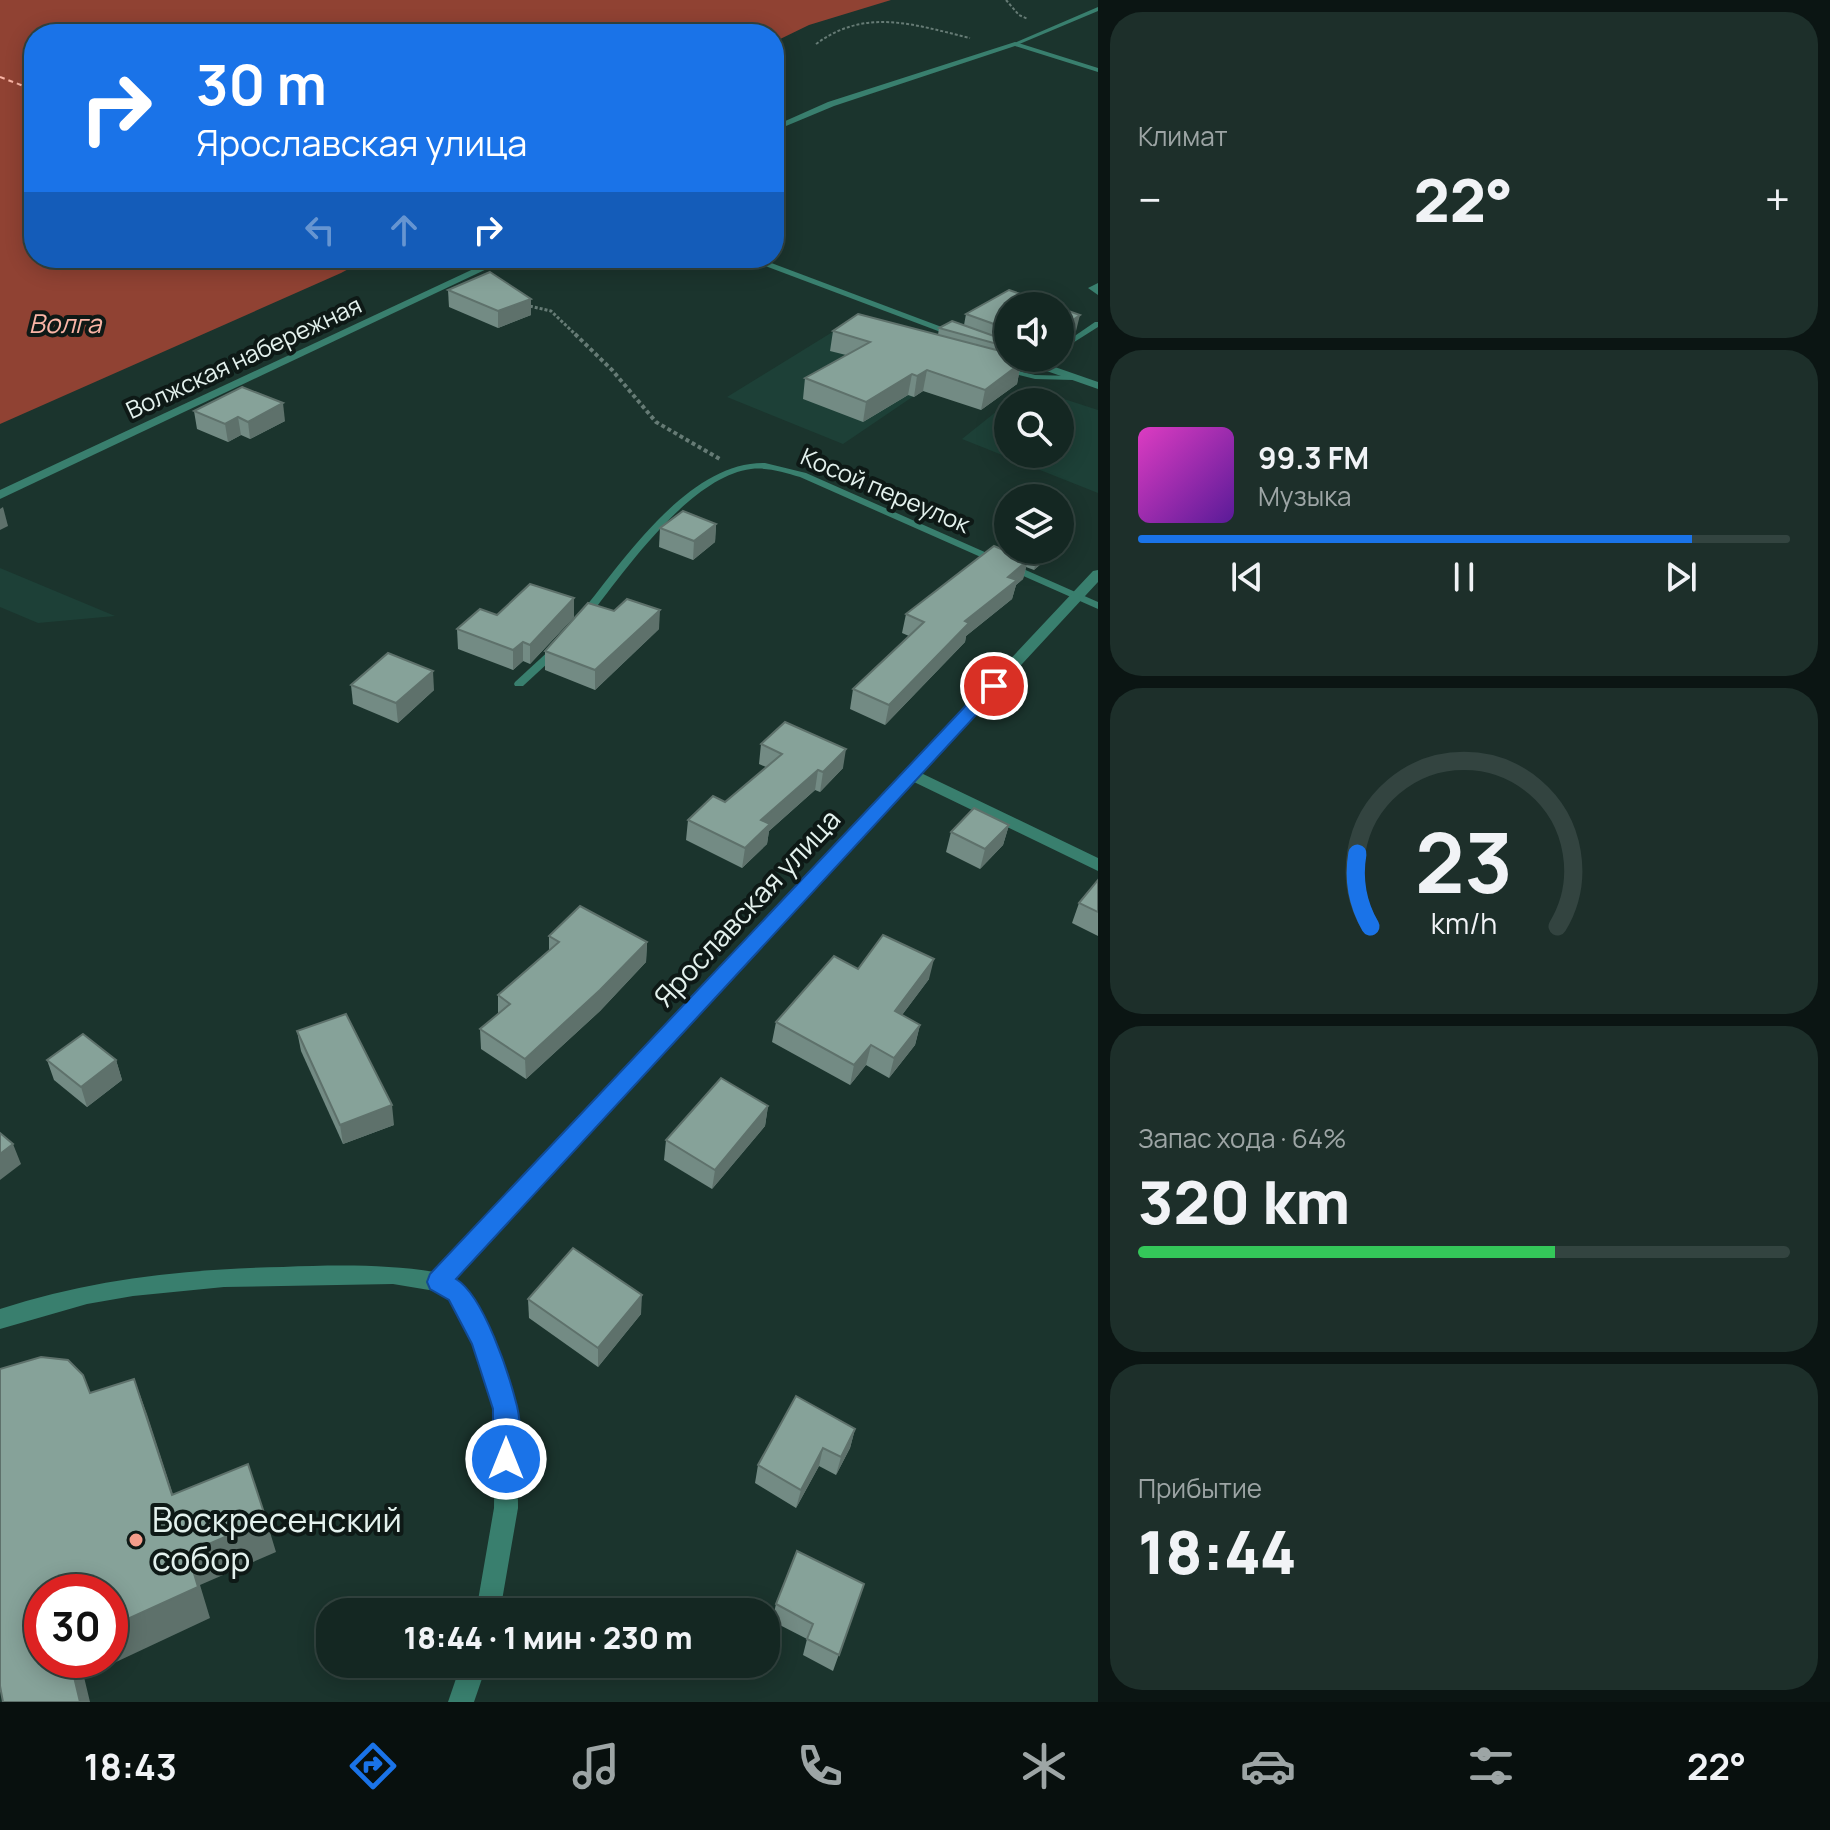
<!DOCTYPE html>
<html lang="ru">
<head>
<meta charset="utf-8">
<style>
  :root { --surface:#142722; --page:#1d2f2a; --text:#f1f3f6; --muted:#9da5a5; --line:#334440; --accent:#1a73e8 }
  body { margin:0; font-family:Manrope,sans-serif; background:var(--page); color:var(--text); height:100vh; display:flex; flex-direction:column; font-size:30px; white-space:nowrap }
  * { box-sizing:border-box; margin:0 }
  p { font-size:26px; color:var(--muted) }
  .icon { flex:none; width:44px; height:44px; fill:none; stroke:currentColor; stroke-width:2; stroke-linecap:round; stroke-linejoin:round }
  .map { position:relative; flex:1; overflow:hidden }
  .panel { display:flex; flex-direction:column; gap:12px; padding:12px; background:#0b1513; width:732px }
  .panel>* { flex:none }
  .hud { position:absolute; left:24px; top:24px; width:760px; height:244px; border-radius:32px; box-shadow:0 4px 20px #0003,0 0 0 2px var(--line); background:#1a73e8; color:#fff; overflow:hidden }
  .controls { position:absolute; left:994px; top:292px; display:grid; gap:16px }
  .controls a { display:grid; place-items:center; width:80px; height:80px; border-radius:50%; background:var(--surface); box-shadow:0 4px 20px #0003,0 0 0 2px var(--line); font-size:40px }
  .speed { position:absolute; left:24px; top:1574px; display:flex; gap:16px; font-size:40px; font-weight:700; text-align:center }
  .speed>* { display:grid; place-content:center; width:104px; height:104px; border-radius:50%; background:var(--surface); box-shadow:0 4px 20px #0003,0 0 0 2px var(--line); line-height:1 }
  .speed .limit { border:12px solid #d22; background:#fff; color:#111 }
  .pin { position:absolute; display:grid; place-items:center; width:68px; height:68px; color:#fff; margin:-34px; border:4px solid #fff; border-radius:50%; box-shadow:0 2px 8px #0007 }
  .me { position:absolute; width:88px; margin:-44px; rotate:0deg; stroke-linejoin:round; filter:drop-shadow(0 0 6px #0008) }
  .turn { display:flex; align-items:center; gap:28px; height:168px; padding:0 40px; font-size:36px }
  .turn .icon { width:104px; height:104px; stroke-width:2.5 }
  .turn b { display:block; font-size:56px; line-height:68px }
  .lanes { display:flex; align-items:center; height:76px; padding:0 40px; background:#0003; justify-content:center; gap:40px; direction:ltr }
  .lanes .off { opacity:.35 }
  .big { font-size:60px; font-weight:800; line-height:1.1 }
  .panel .card { flex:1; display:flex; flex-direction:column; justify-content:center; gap:12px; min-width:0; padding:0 28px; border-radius:32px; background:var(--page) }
  .panel .dial { align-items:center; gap:0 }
  .dial svg { height:208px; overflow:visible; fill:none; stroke:var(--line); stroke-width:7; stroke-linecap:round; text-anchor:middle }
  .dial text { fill:var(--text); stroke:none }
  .song { display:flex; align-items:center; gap:24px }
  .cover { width:96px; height:96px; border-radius:12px; background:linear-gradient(135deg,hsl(310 70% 55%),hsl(270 70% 35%)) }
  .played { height:8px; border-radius:4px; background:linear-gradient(90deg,var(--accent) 85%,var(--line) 85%) }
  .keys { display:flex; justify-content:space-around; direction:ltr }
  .heat { display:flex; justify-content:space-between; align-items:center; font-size:44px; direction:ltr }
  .charge { height:12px; border-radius:6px; background:linear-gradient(90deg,#34c759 64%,var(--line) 0) }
  .trip { position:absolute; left:316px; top:1598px; width:464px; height:80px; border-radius:32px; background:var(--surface); box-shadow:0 4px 20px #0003,0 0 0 2px var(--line); font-weight:800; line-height:80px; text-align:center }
  .tabs { display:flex; height:128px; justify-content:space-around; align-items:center; background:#08100e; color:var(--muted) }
  .tabs .icon { width:56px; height:56px }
  .tabs .active { color:var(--accent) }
  .tabs b { font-size:36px; color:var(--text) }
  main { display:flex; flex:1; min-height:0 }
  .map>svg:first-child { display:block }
</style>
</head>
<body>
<main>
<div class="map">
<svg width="1098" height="1702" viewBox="0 0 1098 1702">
  <rect width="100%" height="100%" fill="#1b342d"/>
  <g fill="#1d4037" fill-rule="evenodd">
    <polygon points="839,328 961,364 843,444 727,397"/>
    <path d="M1027 387 1098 410V493L962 439ZM1008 402H1060V454H1008Z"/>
    <polygon points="0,568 115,616 38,623 0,607"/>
  </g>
  <polygon fill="#904233" points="0,0 891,0 809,25 774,42 774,34 34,34 34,258 369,258 341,273 0,424"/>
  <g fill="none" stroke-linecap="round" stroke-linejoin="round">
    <polyline stroke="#fab5a6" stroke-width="2" stroke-dasharray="5 4" stroke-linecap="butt" points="0,77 34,90"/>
    <g stroke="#667b75" stroke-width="2" stroke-dasharray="3 2" stroke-linecap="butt">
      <polyline points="1006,0 1019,15 1028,19"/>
      <path d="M816 44C866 7 915 25 970 38"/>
    </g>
    <polyline stroke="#667b75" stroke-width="3" stroke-dasharray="3 2" stroke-linecap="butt" points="525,305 551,311 577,336"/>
    <polyline stroke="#667b75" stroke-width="4" stroke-dasharray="4 3" stroke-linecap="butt" points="575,334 612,370 656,422 720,459"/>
    <g fill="#397f6e" fill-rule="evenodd">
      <polygon points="1098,283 1098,295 1088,288"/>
      <polygon points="1095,322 1098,322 1098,327 1060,351 1060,346"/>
      <polygon points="1003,367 1035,375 1073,376 1077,378 1073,380 1035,379 1003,371"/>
      <path d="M765 463 806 473 1098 602V609L800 477C784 472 767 467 751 469 689 477 624 572 588 618H580V614C623 561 689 461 765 463Z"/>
      <polygon points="557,646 561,647 562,649 561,651 523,686 515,686 514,684 515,682 553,647"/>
    </g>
    <polygon fill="#397f6e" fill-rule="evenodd" points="744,258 758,258 963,335 954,337"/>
    <g fill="#397f6e" fill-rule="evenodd">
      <polygon points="1098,7 1098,11 1017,45 1012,44"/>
      <polygon points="497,258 510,258 0,499 0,490"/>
      <polygon points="1021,358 1029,358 1098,382 1098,389 1021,362"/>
      <path d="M1098 570V582L921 773 1098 858V871L914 782 454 1280 465 1286 474 1300 494 1341 517 1409 518 1508 500 1612H476L494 1508 495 1409 472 1342 451 1300 435 1291 393 1284 224 1287 133 1296 87 1304 0 1329V1309C92 1279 186 1269 283 1267 334 1265 384 1264 435 1272L1093 571Z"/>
      <polygon points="461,1664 487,1664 474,1702 448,1702"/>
    </g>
    <polygon fill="#397f6e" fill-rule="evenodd" points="1015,42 1098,68 1098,72 1015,46 834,106 774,131 774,126 828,102"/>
  </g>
  <g fill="#738b84">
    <polygon points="448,290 531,315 498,328 449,307"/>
    <polygon points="1008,306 1008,358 1027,358 1025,367 1020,368 1017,384 981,410 923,391 914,397 908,395 863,422 803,399 805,378 846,355 830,351 833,331 938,335 939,328 964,325 966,314"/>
    <polygon points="194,411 285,421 250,439 241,435 228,442 197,429"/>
    <polygon points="716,524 715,542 693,560 659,547 660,528"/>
    <polygon points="1008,535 1008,550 1053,550 1052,554 1034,570 1026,567 1023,579 1016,585 1012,599 966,636 965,642 885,725 850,709 853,689 909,636 902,633 906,614 1003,549 1005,537"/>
    <polygon points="497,615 574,617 530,664 523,661 513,670 458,649 457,629"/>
    <polygon points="659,629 595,690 545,670 545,651"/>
    <polygon points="351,685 434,690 398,723 353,704"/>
    <polygon points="761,744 843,768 820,792 815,790 769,831 767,844 742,868 686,840 688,820 725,802 766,767 759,764"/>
    <polygon points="1009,825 1003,845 980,869 946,852 951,832"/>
    <polygon points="1098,880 1098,936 1072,923 1079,903"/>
    <polygon points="549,936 647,942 646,962 600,1011 526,1079 481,1049 480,1029 498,1014 498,995 549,950"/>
    <polygon points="858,969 929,979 902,1015 920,1025 915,1045 889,1078 866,1065 850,1085 772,1042 776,1022"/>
    <polygon points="297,1031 394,1125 343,1144 301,1051"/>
    <polygon points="47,1060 116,1060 122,1080 87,1107 54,1080"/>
    <polygon points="768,1106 765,1126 712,1189 664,1160 666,1140"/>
    <polygon points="528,1299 641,1314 598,1367 529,1318"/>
    <polygon points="855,1429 850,1448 836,1475 819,1466 796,1508 755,1483 758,1465"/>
    <polygon points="864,1584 833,1671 803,1655 807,1639 772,1621 776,1604"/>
  </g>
  <g fill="#5e716b">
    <polygon points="531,299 531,315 498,328 498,311"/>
    <polygon points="1080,315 1076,331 1060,343 1060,329"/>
    <polygon points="1010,358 1014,358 1011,370 1021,363 1017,384 981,410 985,390"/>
    <polygon points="1024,358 1027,358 1025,367 1022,368"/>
    <polygon points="927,370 923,391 914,397 917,376"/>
    <polygon points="912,374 908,395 863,422 866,402"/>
    <polygon points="283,403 285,421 250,439 248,422"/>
    <polygon points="238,417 241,435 228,442 225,424"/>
    <polygon points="3,507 8,526 0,530 0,509"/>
    <polygon points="716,524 715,542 693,560 694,541"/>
    <polygon points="1040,550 1053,550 1052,554 1034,570 1038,551"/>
    <polygon points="1028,560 1023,579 1016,585 1012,599 966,636 965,642 885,725 889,705 965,621 1008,577"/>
    <polygon points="574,598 574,617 530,664 530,645"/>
    <polygon points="660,610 659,629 595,690 595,670"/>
    <polygon points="523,642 523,661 513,670 513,650"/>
    <polygon points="433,671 434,690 398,723 396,703"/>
    <polygon points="846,749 843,768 820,792 823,772"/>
    <polygon points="818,770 815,790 769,831 767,844 742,868 745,848 761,820"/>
    <polygon points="1009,825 1003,845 980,869 985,849"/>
    <polygon points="647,942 646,962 600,1011 526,1079 525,1059"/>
    <polygon points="934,959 929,979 890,1031 895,1011"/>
    <polygon points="920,1025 915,1045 889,1078 894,1058"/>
    <polygon points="871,1045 866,1065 850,1085 854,1065"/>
    <polygon points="116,1060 122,1080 87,1107 81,1087"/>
    <polygon points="392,1105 394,1125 343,1144 340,1125"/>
    <polygon points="768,1106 765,1126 712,1189 715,1170"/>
    <polygon points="13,1144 21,1164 0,1180 0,1154"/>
    <polygon points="642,1295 641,1314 598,1367 598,1348"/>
    <polygon points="134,1379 147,1414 184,1528 172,1495"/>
    <polygon points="855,1429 850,1448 836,1475 841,1457"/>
    <polygon points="823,1448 819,1466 796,1508 801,1490"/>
    <polygon points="266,1519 276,1552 200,1585 210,1618 84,1677 90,1702 80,1702 70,1660 110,1660 110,1627 188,1553"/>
  </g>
  <g fill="#86a299" stroke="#5e716b" stroke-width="2">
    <polygon points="490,272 531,299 498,311 448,290"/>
    <polygon points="1009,290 1055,306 1008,306 1008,329 966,314"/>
    <polygon points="1060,308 1080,315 1060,329"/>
    <polygon points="858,314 1008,353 1008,358 1010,358 1008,359 1021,363 985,390 927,370 917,376 912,374 866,402 805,378 870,342 833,331"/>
    <polygon points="952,321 1008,341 1008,347 939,328"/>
    <polygon points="242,387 283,403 248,422 238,417 225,424 194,411"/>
    <polygon points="683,511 716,524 694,541 660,528"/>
    <polygon points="994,546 1028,560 1008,577 1017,580 965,621 969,623 889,705 853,689 924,622 906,614"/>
    <polygon points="530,584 574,598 530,645 523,642 513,650 457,629 480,609 497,615"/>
    <polygon points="627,599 660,610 595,670 545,651 588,603 614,611"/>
    <polygon points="388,653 433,671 396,703 351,685"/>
    <polygon points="785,722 846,749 823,772 818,770 761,820 770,824 745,848 688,820 713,796 725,802 782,754 761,744"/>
    <polygon points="974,808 1009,825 985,849 951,832"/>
    <polygon points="1098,880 1098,912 1079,903"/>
    <polygon points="580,906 647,942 600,990 525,1059 480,1029 510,1004 498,995 559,942 549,936"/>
    <polygon points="883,935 934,959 895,1011 920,1025 894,1058 871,1045 854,1065 776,1022 834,956 858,969"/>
    <polygon points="346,1014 392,1105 340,1125 297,1031"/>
    <polygon points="83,1034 116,1060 81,1087 47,1060"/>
    <polygon points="721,1078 768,1106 715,1170 666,1140"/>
    <polygon points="0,1133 13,1144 0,1154"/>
    <polygon points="573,1248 642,1295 598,1348 528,1299"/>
    <polygon points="41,1357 68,1360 83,1375 90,1393 134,1379 172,1495 248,1464 266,1519 188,1553 198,1587 110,1627 110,1592 42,1592 42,1660 70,1660 80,1702 3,1702 0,1686 0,1369"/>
    <polygon points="796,1396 855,1429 841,1457 823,1448 801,1490 758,1465"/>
    <polygon points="797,1551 864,1584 839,1655 807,1639 813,1624 776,1604"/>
  </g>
  <path fill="#1a73e8" stroke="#114b97" stroke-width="2" d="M994 681 1002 686 1000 689 456 1279C484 1296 509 1374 517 1406 521 1423 522 1452 515 1468L506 1471 497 1468 493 1459V1409L472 1344 449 1300 430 1289 427 1282 430 1274 988 682Z"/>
  <circle fill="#f49d8b" stroke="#0e1916" stroke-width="3" cx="136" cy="1540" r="8"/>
  <g text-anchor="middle" stroke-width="8" stroke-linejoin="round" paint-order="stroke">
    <g font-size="24" fill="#e4f2ee" stroke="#0e1916">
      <text transform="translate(244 358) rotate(-25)" y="8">Волжская набережная</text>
      <text transform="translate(885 491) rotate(23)" y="8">Косой переулок</text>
    </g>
    <g font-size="26" font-style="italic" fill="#fab5a6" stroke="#0e1916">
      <text x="65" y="333">Волга</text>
    </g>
    <g font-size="28" fill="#e4f2ee" stroke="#0e1916">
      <text transform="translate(747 908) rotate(-47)" y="10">Ярославская улица</text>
    </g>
    <g font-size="34" fill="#e4f2ee" stroke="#0e1916" text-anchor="start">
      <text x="152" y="1532">Воскресенский<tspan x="152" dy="39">собор</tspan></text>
    </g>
  </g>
</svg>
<div class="controls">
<a><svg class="icon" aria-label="sound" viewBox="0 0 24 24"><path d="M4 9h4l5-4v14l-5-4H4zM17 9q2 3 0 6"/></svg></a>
<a><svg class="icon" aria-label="search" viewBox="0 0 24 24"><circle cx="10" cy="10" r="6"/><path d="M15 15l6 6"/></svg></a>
<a><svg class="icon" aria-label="layers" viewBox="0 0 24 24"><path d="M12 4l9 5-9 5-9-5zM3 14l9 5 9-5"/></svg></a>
</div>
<div class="speed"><div class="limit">30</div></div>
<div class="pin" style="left:994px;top:686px;background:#d93025"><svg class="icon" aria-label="arrive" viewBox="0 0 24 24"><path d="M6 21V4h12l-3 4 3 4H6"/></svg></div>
<svg class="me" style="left:506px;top:1459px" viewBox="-20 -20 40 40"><circle r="17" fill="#1a73e8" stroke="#fff" stroke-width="3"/><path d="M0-11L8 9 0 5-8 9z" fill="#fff"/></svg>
<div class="trip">18:44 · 1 мин · 230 m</div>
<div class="hud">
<div class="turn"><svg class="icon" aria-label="right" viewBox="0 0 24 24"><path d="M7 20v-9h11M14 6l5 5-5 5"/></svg><div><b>30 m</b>Ярославская улица</div></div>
<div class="lanes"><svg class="icon off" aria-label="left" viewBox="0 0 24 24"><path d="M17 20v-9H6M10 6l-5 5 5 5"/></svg><svg class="icon off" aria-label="ahead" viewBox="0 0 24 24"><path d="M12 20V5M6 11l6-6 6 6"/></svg><svg class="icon" aria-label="right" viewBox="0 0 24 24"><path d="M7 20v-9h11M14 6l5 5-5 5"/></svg></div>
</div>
</div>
<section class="panel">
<div class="card"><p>Климат</p>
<div class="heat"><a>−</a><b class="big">22°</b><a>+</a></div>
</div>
<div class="card">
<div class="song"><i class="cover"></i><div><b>99.3 FM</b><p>Музыка</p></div></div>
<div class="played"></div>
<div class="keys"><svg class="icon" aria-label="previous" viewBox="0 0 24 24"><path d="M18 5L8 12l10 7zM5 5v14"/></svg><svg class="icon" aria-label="pause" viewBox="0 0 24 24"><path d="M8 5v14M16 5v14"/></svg><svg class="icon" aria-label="next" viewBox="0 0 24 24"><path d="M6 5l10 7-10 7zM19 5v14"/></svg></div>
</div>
<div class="card dial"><svg viewBox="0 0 100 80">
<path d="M14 69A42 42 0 1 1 86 69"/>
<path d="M14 69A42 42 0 0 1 9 41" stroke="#1a73e8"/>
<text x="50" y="56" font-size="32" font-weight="700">23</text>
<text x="50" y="72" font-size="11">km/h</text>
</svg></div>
<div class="card"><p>Запас хода · 64%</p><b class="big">320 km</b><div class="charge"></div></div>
<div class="card"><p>Прибытие</p><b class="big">18:44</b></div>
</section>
</main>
<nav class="tabs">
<b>18:43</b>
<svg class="icon active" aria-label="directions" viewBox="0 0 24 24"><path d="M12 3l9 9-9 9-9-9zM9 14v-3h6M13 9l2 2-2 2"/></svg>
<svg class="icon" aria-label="music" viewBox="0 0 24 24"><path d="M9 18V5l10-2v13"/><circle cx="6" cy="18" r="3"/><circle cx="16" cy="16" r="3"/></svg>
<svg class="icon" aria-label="phone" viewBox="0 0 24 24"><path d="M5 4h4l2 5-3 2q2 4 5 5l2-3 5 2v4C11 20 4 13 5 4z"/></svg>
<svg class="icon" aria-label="climate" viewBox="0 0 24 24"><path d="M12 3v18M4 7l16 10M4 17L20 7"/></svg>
<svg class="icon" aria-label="car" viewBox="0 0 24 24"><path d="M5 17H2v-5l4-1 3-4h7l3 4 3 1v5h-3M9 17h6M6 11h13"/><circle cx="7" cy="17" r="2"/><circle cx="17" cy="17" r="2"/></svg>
<svg class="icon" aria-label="filters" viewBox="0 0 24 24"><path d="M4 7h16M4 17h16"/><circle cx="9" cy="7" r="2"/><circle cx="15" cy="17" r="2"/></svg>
<b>22°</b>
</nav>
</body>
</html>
